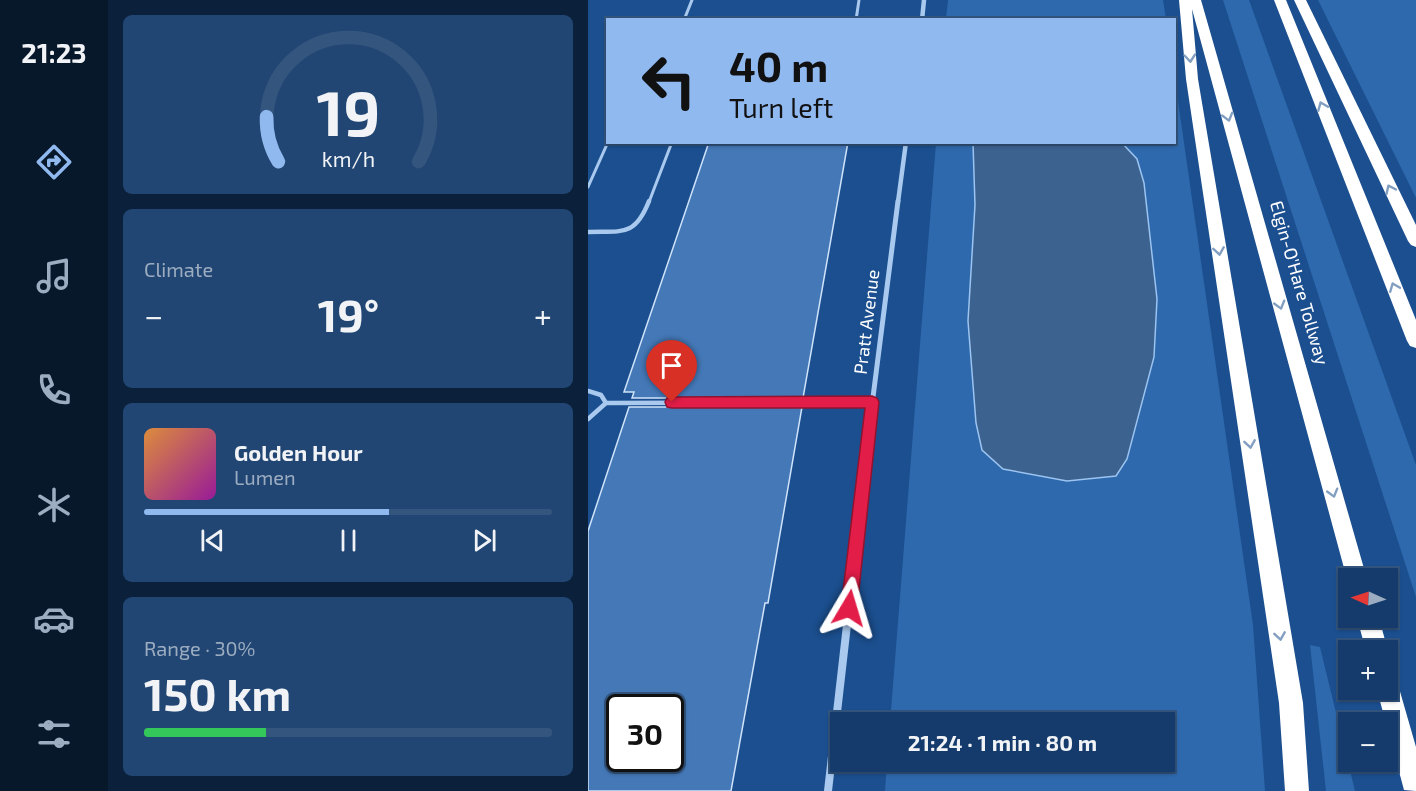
<!DOCTYPE html>
<html lang="en">
<head>
<meta charset="utf-8">
<style>
  :root { --surface:#143b6b; --page:#214673; --text:#f1f3f6; --muted:#9dadc1; --line:#33557e; --accent:#90b9f0 }
  body { margin:0; font-family:"Exo 2",sans-serif; background:var(--page); color:var(--text); height:100vh; display:flex; flex-direction:column; font-size:22px; white-space:nowrap }
  * { box-sizing:border-box; margin:0 }
  p { font-size:20px; color:var(--muted) }
  .icon { flex:none; width:33px; height:33px; fill:none; stroke:currentColor; stroke-width:2; stroke-linecap:round; stroke-linejoin:round }
  .map { position:relative; flex:1; overflow:hidden }
  .side { display:flex; flex-direction:column; gap:15px; padding:15px; background:#0b203b; width:480px }
  .side>* { flex:none }
  .banner { position:absolute; left:18px; top:18px; width:570px; height:126px; border-radius:0px; box-shadow:0 2px 4px #0004,0 0 0 2px var(--line); background:#90b9f0; color:#111; overflow:hidden }
  .needle { width:39px; rotate:273deg }
  .fabs { position:absolute; left:750px; top:568px; display:grid; gap:12px }
  .fabs a { display:grid; place-items:center; width:60px; height:60px; border-radius:0px; background:var(--surface); box-shadow:0 2px 4px #0004,0 0 0 2px var(--line); font-size:30px }
  .speed { position:absolute; left:18px; top:694px; display:flex; gap:12px; font-size:30px; font-weight:700; text-align:center }
  .speed>* { display:grid; place-content:center; width:78px; height:78px; border-radius:50%; background:var(--surface); box-shadow:0 2px 4px #0004,0 0 0 2px var(--line); line-height:1 }
  .speed .limit { border:3px solid #111; border-radius:9px; background:#fff; color:#111 }
  .pin { position:absolute; display:grid; place-items:center; width:51px; height:51px; color:#fff; margin:-62px -26px; border-radius:50% 50% 50% 0; rotate:-45deg; box-shadow:0 0 6px #0007 }
  .pin .icon { rotate:45deg }
  .me { position:absolute; width:66px; margin:-33px; rotate:7deg; stroke-linejoin:round; filter:drop-shadow(0 0 4px #0008) }
  .turn { display:flex; align-items:center; gap:21px; height:126px; padding:0 24px; font-size:27px }
  .turn .icon { width:78px; height:78px; stroke-width:2.5 }
  .turn b { display:block; font-size:42px; line-height:51px }
  .big { font-size:45px; font-weight:700; line-height:1.1 }
  .side .tile { flex:1; display:flex; flex-direction:column; justify-content:center; gap:9px; min-width:0; padding:0 21px; border-radius:9px; background:var(--page) }
  .side .dial { align-items:center; gap:0 }
  .dial svg { height:156px; overflow:visible; fill:none; stroke:var(--line); stroke-width:7; stroke-linecap:round; text-anchor:middle }
  .dial text { fill:var(--text); stroke:none }
  .song { display:flex; align-items:center; gap:18px }
  .cover { width:72px; height:72px; border-radius:9px; background:linear-gradient(135deg,hsl(30 70% 55%),hsl(300 70% 35%)) }
  .played { height:6px; border-radius:3px; background:linear-gradient(90deg,var(--accent) 60%,var(--line) 60%) }
  .keys { display:flex; justify-content:space-around; direction:ltr }
  .heat { display:flex; justify-content:space-between; align-items:center; font-size:33px; direction:ltr }
  .charge { height:9px; border-radius:4px; background:linear-gradient(90deg,#34c759 30%,var(--line) 0) }
  .trip { position:absolute; left:242px; top:712px; width:345px; height:60px; border-radius:0px; background:var(--surface); box-shadow:0 2px 4px #0004,0 0 0 2px var(--line); font-weight:700; line-height:60px; text-align:center }
  main { display:flex; flex:1; min-height:0 }
  .tab-bar { display:flex; flex-direction:column; width:108px; justify-content:space-around; align-items:center; background:#08182b; color:var(--muted) }
  .tab-bar .icon { width:42px; height:42px }
  .tab-bar .selected { color:var(--accent) }
  .tab-bar b { font-size:27px; color:var(--text) }
  .map>svg:first-child { display:block }
</style>
</head>
<body>
<main>
<nav class="tab-bar">
<b>21:23</b>
<svg class="icon selected" aria-label="directions" viewBox="0 0 24 24"><path d="M12 3l9 9-9 9-9-9zM9 14v-3h6M13 9l2 2-2 2"/></svg>
<svg class="icon" aria-label="music" viewBox="0 0 24 24"><path d="M9 18V5l10-2v13"/><circle cx="6" cy="18" r="3"/><circle cx="16" cy="16" r="3"/></svg>
<svg class="icon" aria-label="phone" viewBox="0 0 24 24"><path d="M5 4h4l2 5-3 2q2 4 5 5l2-3 5 2v4C11 20 4 13 5 4z"/></svg>
<svg class="icon" aria-label="climate" viewBox="0 0 24 24"><path d="M12 3v18M4 7l16 10M4 17L20 7"/></svg>
<svg class="icon" aria-label="car" viewBox="0 0 24 24"><path d="M5 17H2v-5l4-1 3-4h7l3 4 3 1v5h-3M9 17h6M6 11h13"/><circle cx="7" cy="17" r="2"/><circle cx="17" cy="17" r="2"/></svg>
<svg class="icon" aria-label="filters" viewBox="0 0 24 24"><path d="M4 7h16M4 17h16"/><circle cx="9" cy="7" r="2"/><circle cx="15" cy="17" r="2"/></svg>
</nav>
<section class="side">
<div class="tile dial"><svg viewBox="0 0 100 80">
<path d="M14 69A42 42 0 1 1 86 69"/>
<path d="M14 69A42 42 0 0 1 8 46" stroke="#90b9f0"/>
<text x="50" y="56" font-size="32" font-weight="700">19</text>
<text x="50" y="72" font-size="11">km/h</text>
</svg></div>
<div class="tile"><p>Climate</p>
<div class="heat"><a>−</a><b class="big">19°</b><a>+</a></div>
</div>
<div class="tile">
<div class="song"><i class="cover"></i><div><b>Golden Hour</b><p>Lumen</p></div></div>
<div class="played"></div>
<div class="keys"><svg class="icon" aria-label="previous" viewBox="0 0 24 24"><path d="M18 5L8 12l10 7zM5 5v14"/></svg><svg class="icon" aria-label="pause" viewBox="0 0 24 24"><path d="M8 5v14M16 5v14"/></svg><svg class="icon" aria-label="next" viewBox="0 0 24 24"><path d="M6 5l10 7-10 7zM19 5v14"/></svg></div>
</div>
<div class="tile"><p>Range · 30%</p><b class="big">150 km</b><div class="charge"></div></div>
</section>
<div class="map">
<svg width="828" height="791" viewBox="0 0 828 791">
  <rect width="100%" height="100%" fill="#1b4f8f"/>
  <g fill="#2e69ad">
    <polygon points="360,0 575,0 578,19 358,19"/>
    <polygon points="635,0 661,0 828,465 828,597"/>
    <polygon points="730,0 828,0 828,198"/>
    <polygon points="587,80 665,625 677,791 297,791 299,762 576,762 576,723 302,723 348,143 385,143 387,205 380,321 415,469 479,481 539,459 566,357 569,299 549,159 534,143 586,142"/>
    <polygon points="722,645 732,647 767,791 738,791"/>
  </g>
  <polygon fill="#3c6290" stroke="#9cc4f0" stroke-width="1.5" points="385,143 534,143 549,159 556,183 569,299 566,357 539,459 528,476 479,481 415,469 394,450 388,423 380,321 387,205"/>
  <g fill="#4478b7" stroke="#cfe3fa" stroke-width="1.5" fill-rule="evenodd">
    <polygon points="121,142 260,142 215,398 44,398 46,392 36,392"/>
    <path d="M41 407H214L180 603H177L143 791H0V531ZM32 708H82V759H32Z"/>
  </g>
  <g fill="none" stroke-linecap="round" stroke-linejoin="round">
    <g stroke="#a9c9ee" stroke-width="3">
      <polyline points="96,20 104,0"/>
      <polyline points="268,20 271,0"/>
      <polyline points="0,187 20,142"/>
      <polyline points="61,202 84,142"/>
    </g>
    <g stroke="#a9c9ee" stroke-width="4.5">
      <path d="M0 232C34 231 47 237 61 201"/>
      <polyline points="0,391 13,395 18,403"/>
      <polyline points="0,419 18,403 284,402"/>
    </g>
    <g stroke="#a9c9ee" stroke-width="4.5">
      <polyline points="334,20 336,0"/>
      <polyline points="310,202 318,142"/>
    </g>
    <polyline stroke="#a9c9ee" stroke-width="5" points="277,460 310,201"/>
    <polyline stroke="#a9c9ee" stroke-width="8" points="240,791 278,459"/>
    <g fill="#fff" fill-rule="evenodd">
      <polygon points="591,0 613,0 779,579 760,579 760,584 759,579 604,9 610,79 715,703 721,791 697,791 691,703 598,79"/>
      <polygon points="686,0 698,0 828,320 828,348 822,346 819,341"/>
      <polygon points="706,0 718,0 828,225 828,247 823,245 820,241"/>
      <polygon points="769,618 791,618 800,651 800,652 778,651"/>
      <polygon points="800,677 808,680 811,688 828,747 828,791 816,790 789,690 800,690"/>
    </g>
  </g>
  <defs><path id="oneway-chevron" d="M-2-3.5L2.5 0L-2 3.5" fill="none" stroke-width="1.6" stroke-linecap="round" stroke-linejoin="round" transform="scale(1.5)"/></defs>
  <g stroke="#829ec1">
    <use href="#oneway-chevron" transform="translate(602 58) rotate(85)"/>
    <use href="#oneway-chevron" transform="translate(734 106) rotate(-112)"/>
    <use href="#oneway-chevron" transform="translate(640 117) rotate(74)"/>
    <use href="#oneway-chevron" transform="translate(802 189) rotate(-115)"/>
    <use href="#oneway-chevron" transform="translate(631 251) rotate(81)"/>
    <use href="#oneway-chevron" transform="translate(806 287) rotate(-112)"/>
    <use href="#oneway-chevron" transform="translate(692 305) rotate(74)"/>
    <use href="#oneway-chevron" transform="translate(662 444) rotate(81)"/>
    <use href="#oneway-chevron" transform="translate(745 493) rotate(74)"/>
    <use href="#oneway-chevron" transform="translate(692 636) rotate(81)"/>
  </g>
  <polygon fill="#e11d48" stroke="#92132f" stroke-width="1.5" points="284,396 289,398 291,402 269,608 266,614 261,616 255,614 253,608 277,408 84,408 79,407 77,402 79,398 84,397"/>
  <g text-anchor="middle" stroke-width="4.5" stroke-linejoin="round" paint-order="stroke">
    <g font-size="18" fill="#fff" stroke="#1b4f8f">
      <text transform="translate(711 283) rotate(74)" y="6">Elgin-O'Hare Tollway</text>
      <text transform="translate(279 322) rotate(-83)" y="6">Pratt Avenue</text>
    </g>
  </g>
</svg>
<div class="fabs">
<a><svg class="needle" viewBox="-14 -14 28 28"><path d="M0-13l5 13h-10z" fill="#e53935"/><path d="M0 13l5-13h-10z" fill="#9dadc1"/></svg></a>
<a>+</a>
<a>−</a>
</div>
<div class="speed"><div class="limit">30</div></div>
<div class="pin" style="left:84px;top:402px;background:#d93025"><svg class="icon" aria-label="arrive" viewBox="0 0 24 24"><path d="M6 21V4h12l-3 4 3 4H6"/></svg></div>
<svg class="me" style="left:261px;top:608px" viewBox="-20 -20 40 40"><path d="M0-17L14 15 0 8-14 15z" fill="#e11d48" stroke="#fff" stroke-width="4"/></svg>
<div class="trip">21:24 · 1 min · 80 m</div>
<div class="banner">
<div class="turn"><svg class="icon" aria-label="left" viewBox="0 0 24 24"><path d="M17 20v-9H6M10 6l-5 5 5 5"/></svg><div><b>40 m</b>Turn left</div></div>
</div>
</div>
</main>
</body>
</html>
